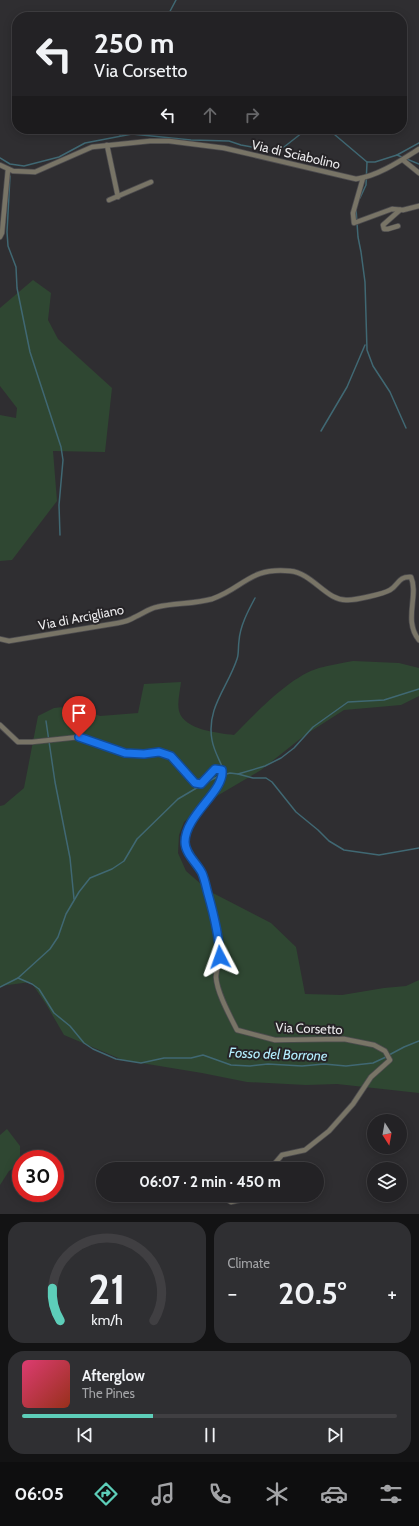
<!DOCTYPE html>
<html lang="en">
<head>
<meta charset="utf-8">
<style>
  :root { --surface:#232225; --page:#2f2f32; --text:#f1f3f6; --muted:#a3a4a7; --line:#403f42; --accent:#5dceb9 }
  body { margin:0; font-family:Cabin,sans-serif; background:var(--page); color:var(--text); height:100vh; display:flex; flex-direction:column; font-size:15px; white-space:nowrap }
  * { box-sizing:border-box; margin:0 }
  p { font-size:13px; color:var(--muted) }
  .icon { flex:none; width:22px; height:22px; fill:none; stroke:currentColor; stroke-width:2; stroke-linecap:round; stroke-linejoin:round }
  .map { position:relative; height:1214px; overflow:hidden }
  .sheet { display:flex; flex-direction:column; gap:8px; padding:8px; background:#131314; flex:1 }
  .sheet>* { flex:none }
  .guide { position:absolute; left:12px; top:12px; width:395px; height:122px; border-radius:16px; box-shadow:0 2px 10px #0003,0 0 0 1px var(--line); background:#232225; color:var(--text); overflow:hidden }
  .needle { width:26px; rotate:169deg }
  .fabs { position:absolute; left:367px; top:1114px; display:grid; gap:8px }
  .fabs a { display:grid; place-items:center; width:40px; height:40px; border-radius:50%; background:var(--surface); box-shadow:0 2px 10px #0003,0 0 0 1px var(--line); font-size:20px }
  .speed { position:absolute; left:12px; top:1150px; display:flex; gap:8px; font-size:20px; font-weight:700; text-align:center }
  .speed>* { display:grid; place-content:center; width:52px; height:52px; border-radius:50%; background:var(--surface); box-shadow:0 2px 10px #0003,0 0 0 1px var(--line); line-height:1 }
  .speed .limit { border:6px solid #d22; background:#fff; color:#111 }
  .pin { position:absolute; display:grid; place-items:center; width:34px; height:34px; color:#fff; margin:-41px -17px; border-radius:50% 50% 50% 0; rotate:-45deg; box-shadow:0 0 4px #0007 }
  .pin .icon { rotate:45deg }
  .me { position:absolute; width:44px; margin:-22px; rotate:356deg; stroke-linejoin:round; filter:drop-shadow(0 0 3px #0008) }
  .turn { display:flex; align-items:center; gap:14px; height:84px; padding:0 16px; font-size:18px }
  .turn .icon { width:52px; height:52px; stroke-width:2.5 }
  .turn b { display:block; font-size:28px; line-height:34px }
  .lanes { display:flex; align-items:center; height:38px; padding:0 16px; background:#0003; justify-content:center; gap:20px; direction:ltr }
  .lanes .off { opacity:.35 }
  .big { font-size:30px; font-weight:700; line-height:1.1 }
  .sheet .card { flex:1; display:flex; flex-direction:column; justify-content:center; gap:6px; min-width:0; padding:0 14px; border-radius:16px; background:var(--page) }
  .sheet .dial { align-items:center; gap:0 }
  .dial svg { height:104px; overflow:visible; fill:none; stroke:var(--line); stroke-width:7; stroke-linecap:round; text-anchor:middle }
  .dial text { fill:var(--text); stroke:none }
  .song { display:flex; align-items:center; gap:12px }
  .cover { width:48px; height:48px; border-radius:6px; background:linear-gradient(135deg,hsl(340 70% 55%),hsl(10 70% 35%)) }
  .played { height:4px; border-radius:2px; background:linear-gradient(90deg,var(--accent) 35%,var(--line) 35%) }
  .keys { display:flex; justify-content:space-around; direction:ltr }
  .heat { display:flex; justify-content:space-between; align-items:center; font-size:22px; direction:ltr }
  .sheet .tiles { flex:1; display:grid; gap:8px; grid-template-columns:1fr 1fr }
  .card:last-child { grid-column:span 2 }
  .trip { position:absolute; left:96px; top:1162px; width:228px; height:40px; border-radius:20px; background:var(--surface); box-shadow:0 2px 10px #0003,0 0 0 1px var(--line); font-weight:700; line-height:40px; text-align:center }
  .dock { display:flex; height:64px; justify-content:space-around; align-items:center; background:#0e0e0f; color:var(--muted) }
  .dock .icon { width:28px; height:28px }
  .dock .on { color:var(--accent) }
  .dock b { font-size:18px; color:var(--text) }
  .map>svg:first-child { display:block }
</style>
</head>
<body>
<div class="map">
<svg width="419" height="1214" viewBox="0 0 419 1214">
  <rect width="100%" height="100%" fill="#2f2e31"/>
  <g fill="#2f4732">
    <polygon points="33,280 51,293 48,320 58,339 112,388 105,452 53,451 57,501 12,560 0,561 0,415 16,418 17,408 0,386 0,308"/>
    <path d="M353 661 399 663 419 668V696L401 705 344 710 305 735 261 770 205 803 184 822 179 835 178 853 186 871 209 891 271 923 296 947 305 994 342 995 384 988 406 986 419 980V1093L337 1084 306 1085 247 1082 202 1073 123 1060 64 1035 46 1004 31 982 0 986V806L4 805 24 788 38 716 54 708 73 706 100 716 138 713 144 684 181 682C180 691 177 703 179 711 184 730 218 733 234 735 256 713 289 677 319 668 330 665 342 663 353 661Z"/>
    <polygon points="7,1129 20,1146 20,1164 9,1171 0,1185 0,1135"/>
  </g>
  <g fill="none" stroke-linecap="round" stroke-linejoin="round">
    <g stroke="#406873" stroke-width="1.5">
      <polyline points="167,17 176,0"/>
      <polyline points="328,129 367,162 375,162 397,155 419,164"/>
      <polyline points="120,135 122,129"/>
      <polyline points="397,155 419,143"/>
      <polyline points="0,158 10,164 24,166 59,157 85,143 132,134 191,140 229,141 241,145 269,150 284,147 307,129"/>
      <polyline points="10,176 7,232 8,246 16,267 17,288 30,352 61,447 63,460 59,505 60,535"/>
      <polyline points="360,198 366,185 367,162"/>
      <polyline points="356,209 358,237 361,252 365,282 367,350 373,366 390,392 406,428"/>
      <polyline points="321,431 347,387 365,345"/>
      <polyline points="46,721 55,782 70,858 74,899"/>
      <path d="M225 774C221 762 214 752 212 740 206 708 228 687 237 659 239 654 238 647 239 641 240 626 248 611 255 598"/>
      <polyline points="238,774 253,778 266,778 272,782 296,812 318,830 329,841 344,850 379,855 419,848"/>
      <polyline points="223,775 230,773 238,774 265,766 281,758 294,748 313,727 348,702 384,700 419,689"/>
      <polyline points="205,783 219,776"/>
      <polyline points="18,978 32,984 39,989 54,1013 70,1026 84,1043 93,1049 116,1059 141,1063 164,1058 191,1058 203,1055 231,1065 250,1066 268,1064 302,1066 324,1064 346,1066 373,1063 386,1057"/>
      <polyline points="0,987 18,978 50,949 58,937 66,914 79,892 90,878 112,869 124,861 137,839 178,799 200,786"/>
      <polyline points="389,1055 404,1047 419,1041"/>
    </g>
    <defs>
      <g id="minor">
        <polyline points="107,145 118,197"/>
        <polyline points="403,160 419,173"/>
        <path d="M0 165 13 171 35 172 92 147 150 141H169L224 148 356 179C378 176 400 161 419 149"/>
        <polyline points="363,178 353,213 354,223 392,209 403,210 419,206"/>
        <polyline points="109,200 151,182"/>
        <polyline points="398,226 388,229 384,229 383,225 400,210"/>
        <polyline points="0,237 2,233 8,169"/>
        <path d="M0 639 9 641 118 623C124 622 130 620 135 617 142 614 150 608 157 607 175 603 194 604 212 599 244 588 249 567 290 571 313 573 327 602 348 600 356 600 383 594 390 590 399 585 398 576 411 577 419 595 403 621 419 640"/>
        <path d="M0 725 18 742H32L79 737 125 753 144 754 159 752 171 756 195 783 201 784 215 769 221 770C225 789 192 814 186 832 180 848 195 860 201 873 203 877 204 881 205 885 212 908 221 931 220 956 220 963 216 970 216 977 217 993 230 1016 237 1030L275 1040 344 1039 374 1045 385 1051 390 1060 371 1077 353 1104 329 1131 305 1150 282 1155 270 1169"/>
        <polyline points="219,1195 231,1202 263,1195"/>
      </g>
    </defs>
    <use href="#minor" stroke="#4d4c4f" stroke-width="6"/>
    <use href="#minor" stroke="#787466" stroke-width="4.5"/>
  </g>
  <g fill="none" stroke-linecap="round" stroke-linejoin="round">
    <defs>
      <path id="route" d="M79 737 125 753 144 754 159 752 171 756 195 783 201 784 215 769 222 770C225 791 185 815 185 842 185 854 197 863 202 873 205 880 206 887 208 894 214 915 219 935 220 957"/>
    </defs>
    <use href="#route" stroke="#114b97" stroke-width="10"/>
    <use href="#route" stroke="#1a73e8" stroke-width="7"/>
  </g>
  <g text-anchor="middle" stroke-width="4" stroke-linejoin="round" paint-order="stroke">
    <g font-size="13" fill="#ebeaec" stroke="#262427">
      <text transform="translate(296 154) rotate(13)" y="5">Via di Sciabolino</text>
      <text transform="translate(81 617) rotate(-11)" y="5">Via di Arcigliano</text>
      <text transform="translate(309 1028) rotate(2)" y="5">Via Corsetto</text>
    </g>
    <g font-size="14" font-style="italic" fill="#b3edfe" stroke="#262427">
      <text transform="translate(278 1054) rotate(2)" y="5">Fosso del Borrone</text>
    </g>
  </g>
</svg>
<div class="fabs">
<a><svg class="needle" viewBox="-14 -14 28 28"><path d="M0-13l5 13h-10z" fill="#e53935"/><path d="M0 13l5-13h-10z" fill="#a3a4a7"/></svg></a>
<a><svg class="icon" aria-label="layers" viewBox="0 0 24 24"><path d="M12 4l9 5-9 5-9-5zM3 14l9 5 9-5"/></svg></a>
</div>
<div class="speed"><div class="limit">30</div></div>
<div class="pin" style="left:79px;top:737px;background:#d93025"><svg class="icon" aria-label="arrive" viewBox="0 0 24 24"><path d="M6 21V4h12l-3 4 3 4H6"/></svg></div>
<svg class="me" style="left:220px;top:957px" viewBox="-20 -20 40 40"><path d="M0-17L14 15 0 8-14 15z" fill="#1a73e8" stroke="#fff" stroke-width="4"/></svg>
<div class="trip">06:07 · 2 min · 450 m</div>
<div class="guide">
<div class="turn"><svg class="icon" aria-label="left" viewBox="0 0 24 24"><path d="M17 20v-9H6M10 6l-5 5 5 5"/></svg><div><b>250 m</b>Via Corsetto</div></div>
<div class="lanes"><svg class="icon" aria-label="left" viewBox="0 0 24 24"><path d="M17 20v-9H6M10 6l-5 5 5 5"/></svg><svg class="icon off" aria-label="ahead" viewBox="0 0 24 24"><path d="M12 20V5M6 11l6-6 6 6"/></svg><svg class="icon off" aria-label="right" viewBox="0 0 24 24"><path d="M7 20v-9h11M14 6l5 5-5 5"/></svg></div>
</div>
</div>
<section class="sheet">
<div class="tiles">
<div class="card dial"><svg viewBox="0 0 100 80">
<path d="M14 69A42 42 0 1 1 86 69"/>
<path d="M14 69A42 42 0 0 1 8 44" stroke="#5dceb9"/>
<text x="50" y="56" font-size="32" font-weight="700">21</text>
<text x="50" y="72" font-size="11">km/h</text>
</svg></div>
<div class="card"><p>Climate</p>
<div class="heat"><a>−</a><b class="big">20.5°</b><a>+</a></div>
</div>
<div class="card">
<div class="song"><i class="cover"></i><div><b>Afterglow</b><p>The Pines</p></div></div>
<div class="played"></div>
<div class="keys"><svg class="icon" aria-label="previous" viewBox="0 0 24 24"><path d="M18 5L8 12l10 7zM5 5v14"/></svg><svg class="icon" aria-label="pause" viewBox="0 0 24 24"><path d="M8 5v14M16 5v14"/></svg><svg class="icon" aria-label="next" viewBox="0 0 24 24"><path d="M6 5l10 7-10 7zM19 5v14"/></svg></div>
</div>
</div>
</section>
<nav class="dock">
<b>06:05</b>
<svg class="icon on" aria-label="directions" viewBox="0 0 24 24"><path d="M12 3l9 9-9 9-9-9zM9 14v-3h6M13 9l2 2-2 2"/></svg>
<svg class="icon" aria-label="music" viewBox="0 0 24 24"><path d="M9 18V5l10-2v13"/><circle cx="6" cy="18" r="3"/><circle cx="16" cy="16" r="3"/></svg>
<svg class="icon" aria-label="phone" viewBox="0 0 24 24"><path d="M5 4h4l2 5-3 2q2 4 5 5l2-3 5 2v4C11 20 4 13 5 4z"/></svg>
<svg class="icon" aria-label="climate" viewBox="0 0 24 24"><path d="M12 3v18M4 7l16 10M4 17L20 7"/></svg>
<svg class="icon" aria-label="car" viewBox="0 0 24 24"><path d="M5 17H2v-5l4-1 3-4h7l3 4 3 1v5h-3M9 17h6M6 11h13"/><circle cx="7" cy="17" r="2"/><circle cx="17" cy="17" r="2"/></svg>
<svg class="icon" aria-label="filters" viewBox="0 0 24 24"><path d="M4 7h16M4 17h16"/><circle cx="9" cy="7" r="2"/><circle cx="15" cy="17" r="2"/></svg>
</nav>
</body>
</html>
